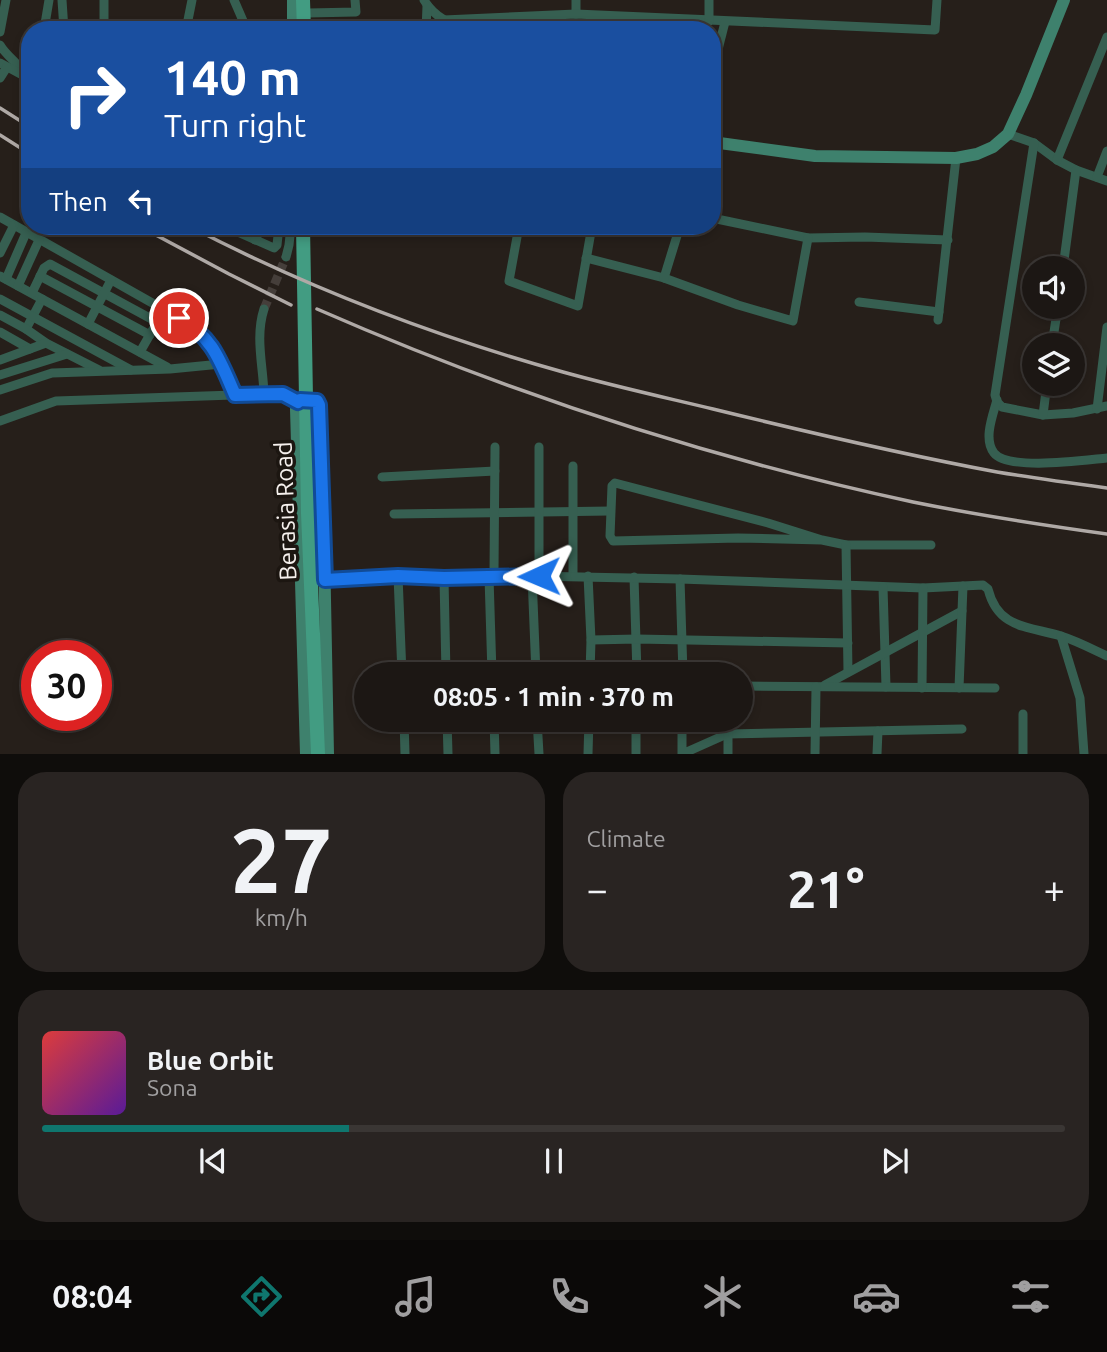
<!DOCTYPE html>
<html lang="en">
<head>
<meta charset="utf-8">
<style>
  :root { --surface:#1c1714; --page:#292422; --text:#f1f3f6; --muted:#a09fa0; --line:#3a3634; --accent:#0f766e }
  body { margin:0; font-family:Ubuntu,sans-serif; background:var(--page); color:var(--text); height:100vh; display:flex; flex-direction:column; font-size:26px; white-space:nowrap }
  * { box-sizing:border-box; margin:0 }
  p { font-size:23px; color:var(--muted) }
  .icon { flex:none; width:38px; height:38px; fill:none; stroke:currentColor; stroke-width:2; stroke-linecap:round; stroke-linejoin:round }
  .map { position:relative; height:754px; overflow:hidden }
  .panel { display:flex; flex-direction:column; gap:18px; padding:18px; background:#0f0d0b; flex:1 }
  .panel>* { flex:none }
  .banner { position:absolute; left:21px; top:21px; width:700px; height:214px; border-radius:28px; box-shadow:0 4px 10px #0003,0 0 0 2px var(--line); background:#1a4fa0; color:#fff; overflow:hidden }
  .fabs { position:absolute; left:1022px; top:256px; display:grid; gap:14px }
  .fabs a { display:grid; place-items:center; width:63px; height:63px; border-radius:50%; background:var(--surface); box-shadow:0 4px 10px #0003,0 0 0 2px var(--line); font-size:35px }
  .speed { position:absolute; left:21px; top:640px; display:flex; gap:14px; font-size:35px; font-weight:700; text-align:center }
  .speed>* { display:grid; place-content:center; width:91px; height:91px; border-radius:50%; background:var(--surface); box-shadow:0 4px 10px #0003,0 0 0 2px var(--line); line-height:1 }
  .speed .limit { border:10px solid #d22; background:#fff; color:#111 }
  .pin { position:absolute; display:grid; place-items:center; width:60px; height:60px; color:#fff; margin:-30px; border:4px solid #fff; border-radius:50%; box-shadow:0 2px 7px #0007 }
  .me { position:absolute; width:77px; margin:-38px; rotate:269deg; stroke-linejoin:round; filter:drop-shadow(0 0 5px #0008) }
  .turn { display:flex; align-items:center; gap:24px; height:147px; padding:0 28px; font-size:32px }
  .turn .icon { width:91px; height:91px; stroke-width:2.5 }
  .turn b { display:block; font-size:49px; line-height:60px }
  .then { display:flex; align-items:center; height:66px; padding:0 28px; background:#0003; gap:14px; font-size:26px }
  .big { font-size:52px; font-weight:700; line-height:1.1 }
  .panel .widget { flex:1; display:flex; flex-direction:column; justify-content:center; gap:10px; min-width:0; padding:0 24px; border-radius:28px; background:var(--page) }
  .panel .dial { align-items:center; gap:0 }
  .dial b { font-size:91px; line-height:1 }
  .song { display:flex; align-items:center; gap:21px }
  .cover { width:84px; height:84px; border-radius:10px; background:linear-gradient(135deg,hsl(0 70% 55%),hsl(270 70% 35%)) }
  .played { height:7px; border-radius:4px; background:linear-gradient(90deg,var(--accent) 30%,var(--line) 30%) }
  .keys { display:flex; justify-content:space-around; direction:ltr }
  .heat { display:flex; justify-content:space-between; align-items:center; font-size:38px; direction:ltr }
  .panel .tiles { flex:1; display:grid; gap:18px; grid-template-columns:1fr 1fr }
  .widget:last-child { grid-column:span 2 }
  .trip { position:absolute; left:354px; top:662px; width:399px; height:70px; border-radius:35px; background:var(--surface); box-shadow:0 4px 10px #0003,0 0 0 2px var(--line); font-weight:700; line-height:70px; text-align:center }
  .tabs { display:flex; height:112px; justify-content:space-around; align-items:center; background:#0b0908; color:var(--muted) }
  .tabs .icon { width:49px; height:49px }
  .tabs .active { color:var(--accent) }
  .tabs b { font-size:32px; color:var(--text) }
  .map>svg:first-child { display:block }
</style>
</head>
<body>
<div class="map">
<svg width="1107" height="754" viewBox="0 0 1107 754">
  <rect width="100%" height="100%" fill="#261f1a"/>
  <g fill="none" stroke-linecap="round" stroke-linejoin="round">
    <polyline stroke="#453e3a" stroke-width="9" stroke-dasharray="9 4.5" stroke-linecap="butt" points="264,309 286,257"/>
    <g stroke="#365f51" stroke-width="9">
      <polyline points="62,0 64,30"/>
      <polyline points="104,0 104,30"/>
      <polyline points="234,0 247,30"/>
      <path d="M424 0C434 17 450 24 468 30"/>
      <polyline points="308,13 356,12 355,0"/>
      <polyline points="576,14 576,0"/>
      <polyline points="188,20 192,0"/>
      <polyline points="444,20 576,14 935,30 937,0"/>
      <polyline points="709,21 709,0"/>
      <polyline points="44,30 49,0"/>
      <polyline points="426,30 427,6"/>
      <polyline points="0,32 6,0"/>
      <path d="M0 45C7 57 20 64 27 77"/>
      <polyline points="0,63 28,78"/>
      <polyline points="712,73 725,22"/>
      <polyline points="0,78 7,67"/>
      <polyline points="1008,134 1034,143 1057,160 1076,170 1107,181"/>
      <polyline points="1034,143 995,395 997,402 1002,407 1043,415 1073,413 1107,406"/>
      <polyline points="1057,160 1107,37"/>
      <polyline points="1097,177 1107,151"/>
      <path d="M0 217 193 326C214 344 224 370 235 395"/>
      <polyline points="712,218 808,238 865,237 948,240"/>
      <polyline points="224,226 274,248 277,245 279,226"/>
      <polyline points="519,226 509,281 578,306 592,226"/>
      <polyline points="255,240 262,226"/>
      <polyline points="0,253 14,225"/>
      <polyline points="286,257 289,245 291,226"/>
      <polyline points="586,258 664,278 738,305 793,321 808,238"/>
      <polyline points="1063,268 1076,170"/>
      <polyline points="0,276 42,299 26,329"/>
      <polyline points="40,276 150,335"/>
      <polyline points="664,278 680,226"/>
      <polyline points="6,279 26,233"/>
      <polyline points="18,286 39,240"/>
      <polyline points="32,293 44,268 50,264 157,322"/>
      <polyline points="0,299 131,370"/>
      <polyline points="42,299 167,367"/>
      <polyline points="859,302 939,312"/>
      <polyline points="0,315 26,329 46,343 99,370"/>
      <polyline points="938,320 956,158"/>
      <polyline points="88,324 111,280"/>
      <polyline points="0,332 30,349"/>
      <polyline points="1052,345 1058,306"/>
      <polyline points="140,352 164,310"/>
      <polyline points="0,360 46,343"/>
      <polyline points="0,375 67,354"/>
      <polyline points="0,390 52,373 170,369 221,364"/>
      <path d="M264 394C263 365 255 337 264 309"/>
      <path d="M997 400C993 415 983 439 994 453 1008 471 1085 460 1107 458"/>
      <polyline points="1097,409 1107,327"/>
      <polyline points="1043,415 1047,383"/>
      <polyline points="0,421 56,401 264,394 283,394 298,402"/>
      <polyline points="382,477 495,471"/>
      <polyline points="394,514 610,511"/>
      <polyline points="822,540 768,523 615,483 612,486 610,536 613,541 738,538 822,540 846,545 931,545"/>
      <polyline points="846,545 848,672"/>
      <polyline points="398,576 402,674"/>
      <polyline points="532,576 536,674"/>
      <polyline points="539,576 539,447"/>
      <polyline points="573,576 573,466"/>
      <polyline points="588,576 591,640 590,674"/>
      <polyline points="634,577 637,674"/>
      <polyline points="444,578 446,674"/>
      <polyline points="680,579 683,674"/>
      <path d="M325 580 398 576 444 578 532 576 680 579 923 588 983 585 988 589C998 629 1028 626 1061 636 1077 641 1092 649 1107 656"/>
      <polyline points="883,587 886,687"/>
      <polyline points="1061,636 1080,698 1084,754"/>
      <polyline points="591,640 637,639 848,643"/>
      <polyline points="492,674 489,577 494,573 495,447"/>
      <polyline points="825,685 962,611"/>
      <polyline points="740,686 995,688"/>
      <polyline points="922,688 923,588"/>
      <polyline points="959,688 963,586"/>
      <polyline points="404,719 405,754"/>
      <polyline points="447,719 448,754"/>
      <polyline points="494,719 495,754"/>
      <polyline points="537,719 539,754"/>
      <polyline points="682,719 682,754 727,734 962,729"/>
      <polyline points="728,719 728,754"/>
      <polyline points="588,754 589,719"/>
      <polyline points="636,754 636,719"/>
      <polyline points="815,754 816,687"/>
      <polyline points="877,754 878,731"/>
      <polyline points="1023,754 1023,714"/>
    </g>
    <g stroke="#3e816d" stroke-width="12">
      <polyline points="293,0 293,30"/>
      <polyline points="712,142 815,156 956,158 977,154 993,147 1008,134 1026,95 1064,0"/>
      <polyline points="306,754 296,409 296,403 300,400 317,402 319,405 324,548 328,754"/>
    </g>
    <g stroke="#429c82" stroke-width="14">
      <polyline points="303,0 304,30"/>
      <polyline points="303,226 308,513 318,754"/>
    </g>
    <g stroke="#afa9a6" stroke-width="3.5">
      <polyline points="0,108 30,127"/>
      <polyline points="0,135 30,154"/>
      <polyline points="139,226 229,274 291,305"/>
      <path d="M189 226C308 288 434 336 563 372 613 386 663 397 713 409 807 432 901 454 997 472 1033 478 1070 483 1107 488"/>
      <path d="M317 309C509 393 708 458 913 502 977 515 1042 525 1107 534"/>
    </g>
  </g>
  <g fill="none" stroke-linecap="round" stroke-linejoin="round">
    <defs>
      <path id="route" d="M179 318C213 337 220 361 235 395L283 394 298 402 300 400 317 401 319 405 325 580 398 576 444 578 539 576"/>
    </defs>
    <use href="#route" stroke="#114b97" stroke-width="18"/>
    <use href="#route" stroke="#1a73e8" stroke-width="12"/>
  </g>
  <g text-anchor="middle" stroke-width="7" stroke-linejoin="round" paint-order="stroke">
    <g font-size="24" fill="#f5f0ed" stroke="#1c1611">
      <text transform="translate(286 511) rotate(-92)" y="8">Berasia Road</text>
    </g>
  </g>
</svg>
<div class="fabs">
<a><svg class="icon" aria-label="sound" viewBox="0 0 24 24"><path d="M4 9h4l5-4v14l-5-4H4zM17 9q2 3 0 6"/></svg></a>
<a><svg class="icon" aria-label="layers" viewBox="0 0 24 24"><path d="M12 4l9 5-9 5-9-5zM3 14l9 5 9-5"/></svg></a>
</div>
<div class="speed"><div class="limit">30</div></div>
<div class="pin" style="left:179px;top:318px;background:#d93025"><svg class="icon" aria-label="arrive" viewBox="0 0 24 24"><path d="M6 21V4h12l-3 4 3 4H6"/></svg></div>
<svg class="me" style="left:539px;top:576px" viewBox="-20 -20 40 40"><path d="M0-17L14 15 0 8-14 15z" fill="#1a73e8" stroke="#fff" stroke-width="4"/></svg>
<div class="trip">08:05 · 1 min · 370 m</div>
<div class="banner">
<div class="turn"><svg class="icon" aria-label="right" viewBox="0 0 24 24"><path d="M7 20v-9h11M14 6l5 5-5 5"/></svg><div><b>140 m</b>Turn right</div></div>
<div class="then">Then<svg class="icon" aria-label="left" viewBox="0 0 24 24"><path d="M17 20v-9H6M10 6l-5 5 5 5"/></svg></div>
</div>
</div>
<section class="panel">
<div class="tiles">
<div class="widget dial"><b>27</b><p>km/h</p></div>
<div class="widget"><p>Climate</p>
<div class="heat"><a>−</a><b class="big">21°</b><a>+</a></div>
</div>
<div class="widget">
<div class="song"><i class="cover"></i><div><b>Blue Orbit</b><p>Sona</p></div></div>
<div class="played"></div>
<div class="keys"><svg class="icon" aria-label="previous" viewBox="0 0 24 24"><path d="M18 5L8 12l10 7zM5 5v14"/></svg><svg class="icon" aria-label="pause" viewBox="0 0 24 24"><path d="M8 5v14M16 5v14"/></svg><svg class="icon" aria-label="next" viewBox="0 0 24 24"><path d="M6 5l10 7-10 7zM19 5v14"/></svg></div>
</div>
</div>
</section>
<nav class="tabs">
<b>08:04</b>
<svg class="icon active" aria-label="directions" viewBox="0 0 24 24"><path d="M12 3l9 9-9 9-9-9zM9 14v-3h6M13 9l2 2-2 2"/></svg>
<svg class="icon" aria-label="music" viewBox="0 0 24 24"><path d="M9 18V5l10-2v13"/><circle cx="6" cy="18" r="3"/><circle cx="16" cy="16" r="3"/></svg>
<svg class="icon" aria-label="phone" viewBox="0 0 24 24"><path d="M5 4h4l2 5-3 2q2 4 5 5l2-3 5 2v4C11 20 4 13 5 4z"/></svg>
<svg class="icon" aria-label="climate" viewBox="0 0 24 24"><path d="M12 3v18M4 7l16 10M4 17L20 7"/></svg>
<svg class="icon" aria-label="car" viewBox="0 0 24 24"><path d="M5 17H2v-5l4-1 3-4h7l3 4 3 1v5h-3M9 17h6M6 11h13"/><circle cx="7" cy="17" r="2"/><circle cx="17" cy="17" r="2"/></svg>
<svg class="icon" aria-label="filters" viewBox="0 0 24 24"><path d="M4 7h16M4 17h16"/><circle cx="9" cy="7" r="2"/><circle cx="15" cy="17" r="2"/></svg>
</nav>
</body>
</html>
